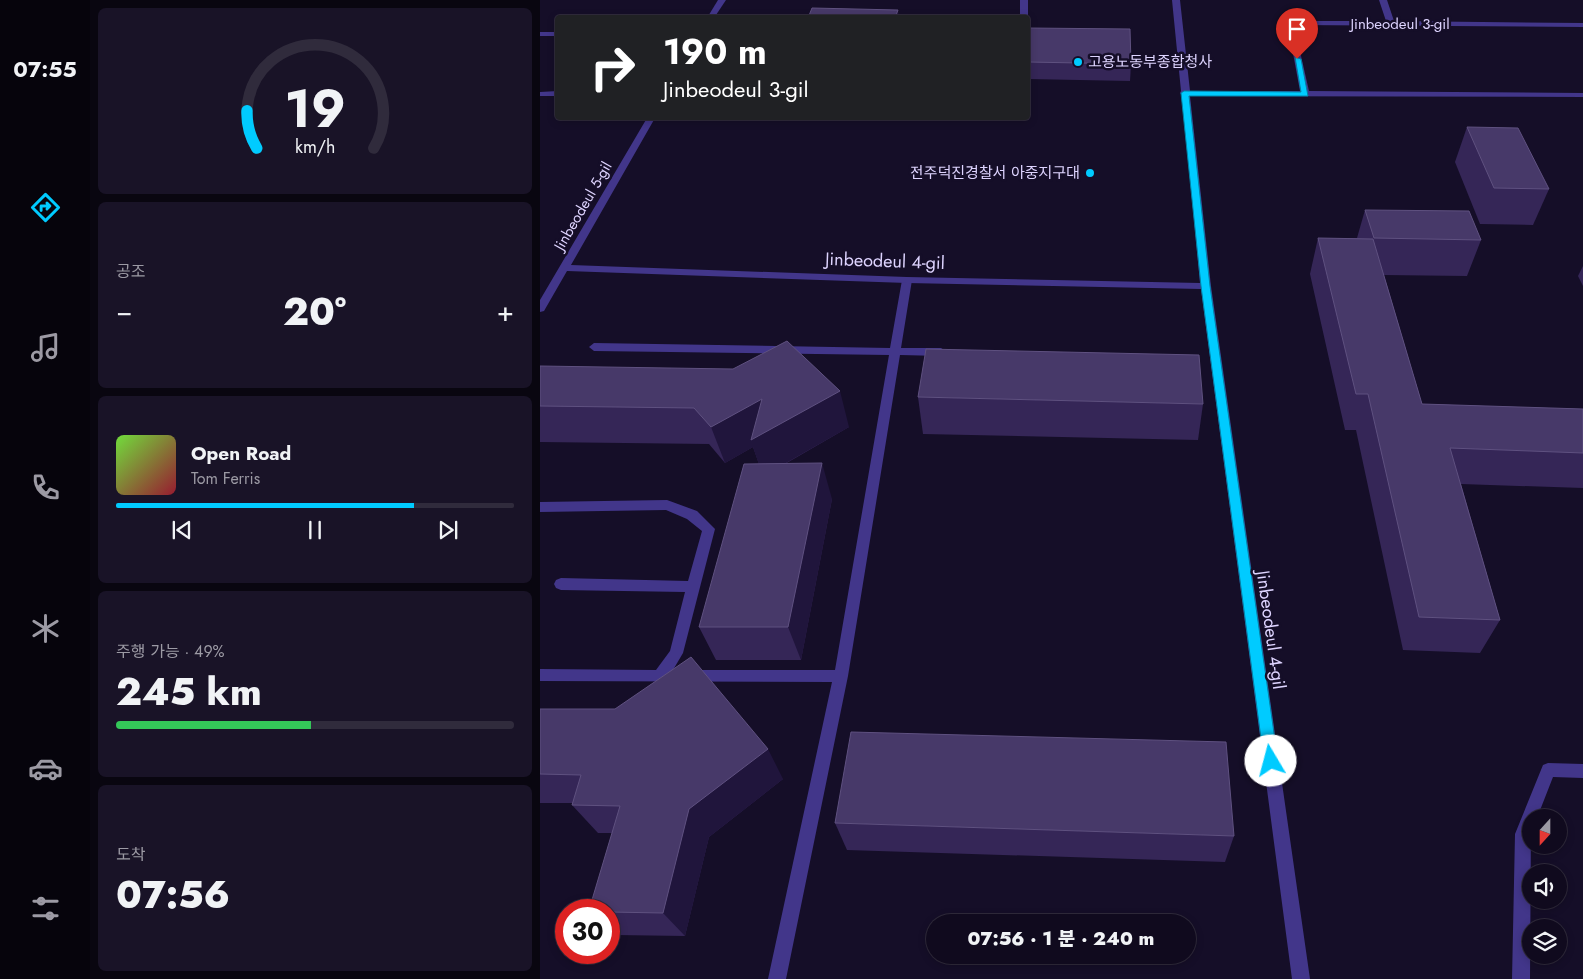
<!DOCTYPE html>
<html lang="ko">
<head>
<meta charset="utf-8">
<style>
  :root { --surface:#100a1e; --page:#191327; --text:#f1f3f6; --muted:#9c9aa4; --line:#302b3c; --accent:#00cbff }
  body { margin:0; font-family:Jost,"Noto Sans KR",sans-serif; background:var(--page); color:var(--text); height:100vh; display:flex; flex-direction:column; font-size:19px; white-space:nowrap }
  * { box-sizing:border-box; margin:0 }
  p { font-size:16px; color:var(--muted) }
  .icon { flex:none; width:28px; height:28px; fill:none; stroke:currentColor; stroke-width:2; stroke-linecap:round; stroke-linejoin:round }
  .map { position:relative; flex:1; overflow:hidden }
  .sheet { display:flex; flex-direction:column; gap:8px; padding:8px; background:#090610; width:450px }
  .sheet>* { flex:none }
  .banner { position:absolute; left:15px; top:15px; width:475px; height:105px; border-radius:5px; box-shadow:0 2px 8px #0003,0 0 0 1px var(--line); background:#202124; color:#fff; overflow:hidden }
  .needle { width:32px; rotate:201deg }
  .fabs { position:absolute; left:982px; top:809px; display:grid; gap:10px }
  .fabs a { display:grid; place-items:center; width:45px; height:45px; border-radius:50%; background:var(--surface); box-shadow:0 2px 8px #0003,0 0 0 1px var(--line); font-size:25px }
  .speed { position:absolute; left:15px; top:899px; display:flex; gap:10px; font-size:25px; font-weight:700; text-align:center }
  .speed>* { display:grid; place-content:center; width:65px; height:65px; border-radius:50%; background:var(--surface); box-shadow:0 2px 8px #0003,0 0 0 1px var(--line); line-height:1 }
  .speed .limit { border:8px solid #d22; background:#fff; color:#111 }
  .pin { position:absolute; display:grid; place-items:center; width:42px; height:42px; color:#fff; margin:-51px -21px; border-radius:50% 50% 50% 0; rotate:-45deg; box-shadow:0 0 5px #0007 }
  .pin .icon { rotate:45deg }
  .me { position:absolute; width:55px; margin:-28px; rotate:352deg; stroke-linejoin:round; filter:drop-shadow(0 0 4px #0008) }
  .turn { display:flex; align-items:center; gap:18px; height:105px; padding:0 25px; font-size:22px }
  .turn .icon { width:65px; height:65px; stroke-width:2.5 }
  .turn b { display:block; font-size:35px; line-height:42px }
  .big { font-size:38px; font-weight:800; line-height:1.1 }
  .sheet .widget { flex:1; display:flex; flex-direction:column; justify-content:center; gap:8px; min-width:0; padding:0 18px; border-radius:8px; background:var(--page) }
  .sheet .dial { align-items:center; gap:0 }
  .dial svg { height:130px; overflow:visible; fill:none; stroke:var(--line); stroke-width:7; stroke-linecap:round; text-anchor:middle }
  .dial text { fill:var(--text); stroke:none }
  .song { display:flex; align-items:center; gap:15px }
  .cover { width:60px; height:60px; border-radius:8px; background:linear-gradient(135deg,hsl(100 70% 55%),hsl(350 70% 35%)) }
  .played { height:5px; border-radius:2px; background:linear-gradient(90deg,var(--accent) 75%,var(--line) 75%) }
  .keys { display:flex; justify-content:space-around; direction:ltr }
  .heat { display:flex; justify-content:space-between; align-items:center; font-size:28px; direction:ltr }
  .charge { height:8px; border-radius:4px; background:linear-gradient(90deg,#34c759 49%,var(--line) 0) }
  .trip { position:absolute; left:386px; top:914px; width:270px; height:50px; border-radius:25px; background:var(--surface); box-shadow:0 2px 8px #0003,0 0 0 1px var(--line); font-weight:800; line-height:50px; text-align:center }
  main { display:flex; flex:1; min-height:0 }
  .dock { display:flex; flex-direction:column; width:90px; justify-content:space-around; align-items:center; background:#06040c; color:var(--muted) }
  .dock .icon { width:35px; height:35px }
  .dock .current { color:var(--accent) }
  .dock b { font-size:22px; color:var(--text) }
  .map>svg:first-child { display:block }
</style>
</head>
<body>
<main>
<nav class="dock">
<b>07:55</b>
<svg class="icon current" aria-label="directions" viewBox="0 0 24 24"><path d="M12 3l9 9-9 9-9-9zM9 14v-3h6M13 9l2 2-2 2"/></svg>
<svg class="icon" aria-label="music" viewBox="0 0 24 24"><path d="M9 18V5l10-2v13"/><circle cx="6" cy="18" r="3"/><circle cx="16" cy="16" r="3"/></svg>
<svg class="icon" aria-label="phone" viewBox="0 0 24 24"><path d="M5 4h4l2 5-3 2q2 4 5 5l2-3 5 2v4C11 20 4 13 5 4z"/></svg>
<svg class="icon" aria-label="climate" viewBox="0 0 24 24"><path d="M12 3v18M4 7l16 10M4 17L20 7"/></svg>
<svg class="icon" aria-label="car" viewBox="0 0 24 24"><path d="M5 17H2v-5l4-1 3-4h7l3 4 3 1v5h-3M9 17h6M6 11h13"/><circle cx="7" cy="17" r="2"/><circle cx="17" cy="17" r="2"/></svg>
<svg class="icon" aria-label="filters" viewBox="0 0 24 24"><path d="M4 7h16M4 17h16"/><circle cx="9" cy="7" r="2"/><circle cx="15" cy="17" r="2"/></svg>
</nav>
<section class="sheet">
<div class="widget dial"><svg viewBox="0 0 100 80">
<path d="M14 69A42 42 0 1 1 86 69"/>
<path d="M14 69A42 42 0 0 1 8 46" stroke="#00cbff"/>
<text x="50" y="56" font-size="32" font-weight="700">19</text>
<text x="50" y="72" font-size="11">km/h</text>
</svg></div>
<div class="widget"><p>공조</p>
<div class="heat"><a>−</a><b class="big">20°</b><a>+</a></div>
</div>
<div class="widget">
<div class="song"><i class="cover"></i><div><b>Open Road</b><p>Tom Ferris</p></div></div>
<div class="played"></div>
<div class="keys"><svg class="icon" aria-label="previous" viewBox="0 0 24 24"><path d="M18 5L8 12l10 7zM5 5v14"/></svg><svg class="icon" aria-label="pause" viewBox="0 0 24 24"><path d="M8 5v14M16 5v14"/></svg><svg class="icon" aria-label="next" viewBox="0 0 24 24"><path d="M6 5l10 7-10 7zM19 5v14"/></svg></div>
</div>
<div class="widget"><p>주행 가능 · 49%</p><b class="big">245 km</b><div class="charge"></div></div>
<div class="widget"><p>도착</p><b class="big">07:56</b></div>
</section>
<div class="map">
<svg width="1043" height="979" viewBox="0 0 1043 979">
  <rect width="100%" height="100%" fill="#150e28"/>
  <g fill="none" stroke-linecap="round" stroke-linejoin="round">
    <g fill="#42368a" fill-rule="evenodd">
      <rect x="480" y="0" width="8" height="18"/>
      <polygon points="367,277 372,280 361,348 401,348 407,352 401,356 360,355 308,676 246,979 228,979 292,682 0,681 0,669 116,670 130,651 145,592 21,590 16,588 14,584 16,580 21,578 148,581 162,531 147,519 126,510 0,512 0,502 127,500 157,511 175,529 143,653 133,670 295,670 349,355 54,351 49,347 54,343 350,348 362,280"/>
    </g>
    <g fill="#42368a" fill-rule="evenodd">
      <polygon points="178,0 186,0 174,18 167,18"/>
      <polygon points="632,0 640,0 650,91 760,91 747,21 846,21 839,0 847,0 854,21 1043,23 1043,27 754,25 769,91 1043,93 1043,97 650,96 671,286 770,979 752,979 661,289 367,283 27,271 4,311 0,312 0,300 107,118 115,118 31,265 367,277 660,283 642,95 640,93 641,91"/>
      <rect x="0" y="32" width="18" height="4"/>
      <polygon points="18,91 18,96 0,96 0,92"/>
      <polygon points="1008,763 1043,764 1043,778 1013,777 997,818 991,818 990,979 972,979 975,834 1003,765"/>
    </g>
  </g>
  <g fill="#352657">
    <polygon points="488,28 591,64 590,81 488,79"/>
    <polygon points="927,127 1009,189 993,225 940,224 915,162"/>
    <polygon points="825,210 941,240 927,276 844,275 882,404 1043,409 1043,488 921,484 960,620 940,653 863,650 816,430 805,430 770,274 778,238 817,238"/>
    <polygon points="1043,266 1043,286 1038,276"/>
    <polygon points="0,366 309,427 245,464 292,499 261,660 176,660 159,627 219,464 213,447 185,463 169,444 0,442"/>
    <polygon points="378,397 663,404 658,440 383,434"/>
    <polygon points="0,709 243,779 169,837 145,936 75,935 69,930 69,910 72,833 58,833 32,805 32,803 0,803"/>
    <polygon points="295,823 694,836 685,862 307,850"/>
  </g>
  <g fill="#20153c">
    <polygon points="358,10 359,18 355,18"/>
    <polygon points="300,391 309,427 223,476 213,447 185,463 171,427 222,399"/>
    <polygon points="282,463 292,499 261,660 248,627"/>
    <polygon points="228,749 243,779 169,837 145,936 123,913 149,809"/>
  </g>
  <g fill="#473969" stroke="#5f5180">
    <polygon points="272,8 358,10 355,18 268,18"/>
    <polygon points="488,28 590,29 591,64 488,62"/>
    <polygon points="927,127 978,128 1009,189 954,188"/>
    <polygon points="825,210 929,211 941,240 834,238"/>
    <polygon points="778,238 833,239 882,404 1043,409 1043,453 910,448 960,620 879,617 828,394 816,394"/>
    <polygon points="247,341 300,391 211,440 222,399 171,427 154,408 0,406 0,366 193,369"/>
    <polygon points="386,349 659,355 663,404 378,397"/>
    <polygon points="282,463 248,627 159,627 204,464"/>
    <polygon points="151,657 228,749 149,809 123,913 69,912 69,910 49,910 80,806 32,805 41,775 0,774 0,709 75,709"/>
    <polygon points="311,732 686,742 694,836 295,823"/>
  </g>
  <polygon fill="#00cbff" stroke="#0084a6" points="755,57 761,59 768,96 649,96 670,286 738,761 736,766 731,768 726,766 724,761 661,286 641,93 644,91 761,92"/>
  <g fill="#00cbff" stroke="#150e28" stroke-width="2">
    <circle cx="538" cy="62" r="5"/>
    <circle cx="550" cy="173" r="5"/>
  </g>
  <g text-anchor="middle" stroke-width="5" stroke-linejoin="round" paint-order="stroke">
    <g font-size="15" fill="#ded4ff" stroke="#150e28">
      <text x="860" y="29">Jinbeodeul 3-gil</text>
      <text transform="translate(43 206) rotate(-60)" y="5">Jinbeodeul 5-gil</text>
    </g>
    <g font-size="15" fill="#ded4ff" stroke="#150e28" text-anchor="start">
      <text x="548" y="67">고용노동부종합청사</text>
      <text x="540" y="178" text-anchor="end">전주덕진경찰서 아중지구대</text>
    </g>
    <g font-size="18" fill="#ded4ff" stroke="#150e28">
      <text transform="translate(345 261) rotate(2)" y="6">Jinbeodeul 4-gil</text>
      <text transform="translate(731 630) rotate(82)" y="6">Jinbeodeul 4-gil</text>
    </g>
  </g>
</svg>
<div class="fabs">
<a><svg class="needle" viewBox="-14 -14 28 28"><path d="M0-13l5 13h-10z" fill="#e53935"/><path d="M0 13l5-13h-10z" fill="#9c9aa4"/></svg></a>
<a><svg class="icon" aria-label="sound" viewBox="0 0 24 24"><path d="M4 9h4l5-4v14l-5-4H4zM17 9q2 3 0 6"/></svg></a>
<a><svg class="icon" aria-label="layers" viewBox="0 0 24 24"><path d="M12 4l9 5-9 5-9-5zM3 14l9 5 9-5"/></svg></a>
</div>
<div class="speed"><div class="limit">30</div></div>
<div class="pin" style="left:757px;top:59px;background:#d93025"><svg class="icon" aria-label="arrive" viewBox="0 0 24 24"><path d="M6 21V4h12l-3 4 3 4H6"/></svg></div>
<svg class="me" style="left:731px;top:761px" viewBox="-20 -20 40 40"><circle r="19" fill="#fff"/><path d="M0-13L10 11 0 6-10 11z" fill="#00cbff"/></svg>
<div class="trip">07:56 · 1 분 · 240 m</div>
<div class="banner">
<div class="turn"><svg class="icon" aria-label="right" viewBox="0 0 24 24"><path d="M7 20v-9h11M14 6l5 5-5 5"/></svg><div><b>190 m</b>Jinbeodeul 3-gil</div></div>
</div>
</div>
</main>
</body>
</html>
